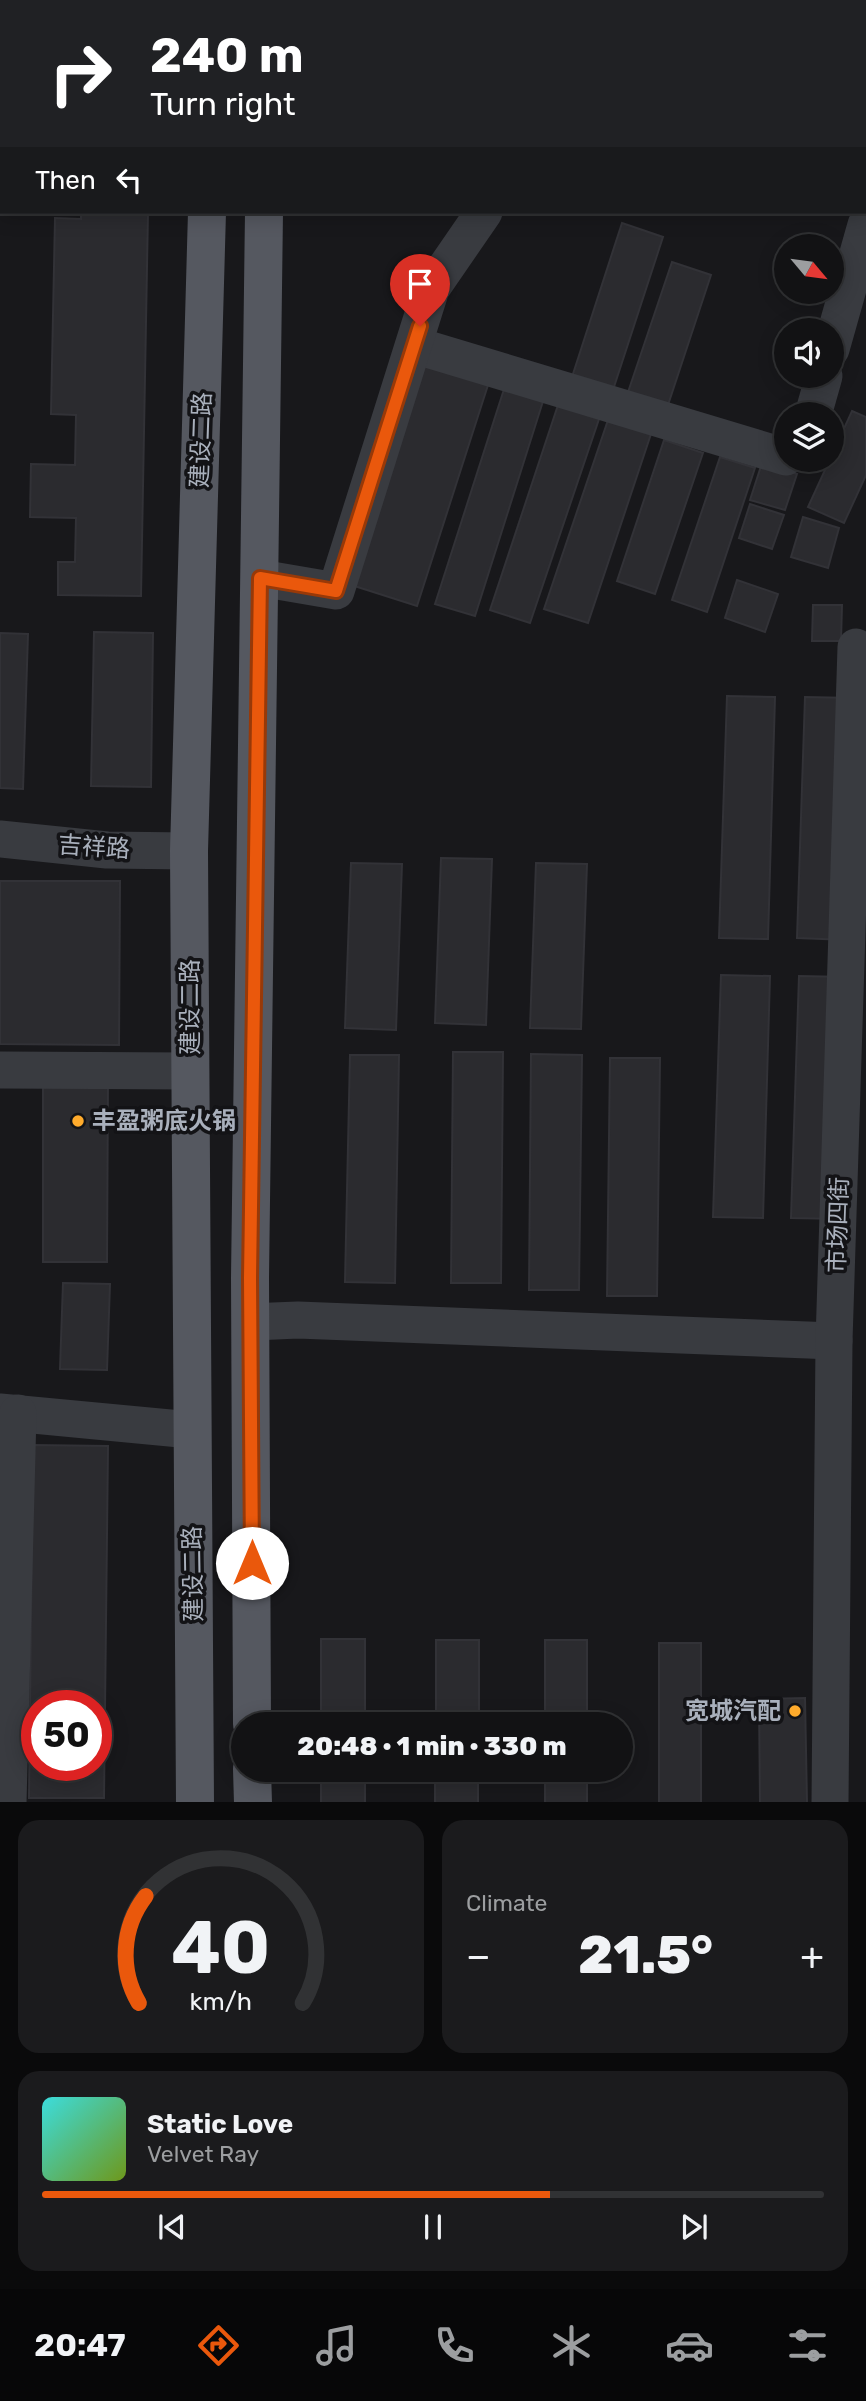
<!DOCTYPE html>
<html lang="en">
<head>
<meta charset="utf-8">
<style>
  :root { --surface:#121214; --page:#1b1b1d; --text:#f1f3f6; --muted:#9c9ea0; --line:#313234; --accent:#ea580c }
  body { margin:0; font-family:Rubik,"Noto Sans SC",sans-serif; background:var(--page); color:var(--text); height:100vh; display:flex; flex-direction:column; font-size:26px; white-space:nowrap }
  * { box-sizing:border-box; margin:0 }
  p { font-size:23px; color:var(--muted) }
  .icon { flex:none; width:38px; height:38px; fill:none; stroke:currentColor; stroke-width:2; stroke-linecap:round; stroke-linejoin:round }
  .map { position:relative; height:1802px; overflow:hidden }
  .panel { display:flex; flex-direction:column; gap:18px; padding:18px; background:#0a0a0b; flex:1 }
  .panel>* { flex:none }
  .guide { position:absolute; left:0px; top:0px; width:866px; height:214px; box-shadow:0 4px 18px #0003,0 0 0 2px var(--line); background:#202124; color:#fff; overflow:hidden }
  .needle { width:46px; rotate:119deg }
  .controls { position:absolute; left:774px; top:234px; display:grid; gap:14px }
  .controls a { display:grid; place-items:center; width:70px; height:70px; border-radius:50%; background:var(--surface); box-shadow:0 4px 18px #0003,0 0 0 2px var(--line); font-size:35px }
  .speed { position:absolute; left:21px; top:1690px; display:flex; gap:14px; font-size:35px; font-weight:700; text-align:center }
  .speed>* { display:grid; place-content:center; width:91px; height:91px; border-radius:50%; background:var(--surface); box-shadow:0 4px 18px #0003,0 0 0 2px var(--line); line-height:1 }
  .speed .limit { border:10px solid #d22; background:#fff; color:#111 }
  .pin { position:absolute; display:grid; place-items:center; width:60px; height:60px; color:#fff; margin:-72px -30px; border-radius:50% 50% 50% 0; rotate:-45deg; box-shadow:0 0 7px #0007 }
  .pin .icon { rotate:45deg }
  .me { position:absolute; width:77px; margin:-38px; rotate:0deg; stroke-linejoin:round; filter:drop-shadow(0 0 5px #0008) }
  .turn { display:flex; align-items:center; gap:24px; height:147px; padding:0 35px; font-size:32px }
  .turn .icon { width:91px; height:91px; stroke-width:2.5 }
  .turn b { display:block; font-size:49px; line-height:60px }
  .then { display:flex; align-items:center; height:66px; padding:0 35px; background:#0003; gap:14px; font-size:26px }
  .big { font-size:52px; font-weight:800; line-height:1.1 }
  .panel .tile { flex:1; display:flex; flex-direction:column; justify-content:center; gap:10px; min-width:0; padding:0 24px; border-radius:21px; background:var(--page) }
  .panel .dial { align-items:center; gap:0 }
  .dial svg { height:182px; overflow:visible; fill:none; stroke:var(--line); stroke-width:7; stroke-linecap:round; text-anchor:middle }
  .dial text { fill:var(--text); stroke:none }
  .song { display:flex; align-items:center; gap:21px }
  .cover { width:84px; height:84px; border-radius:10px; background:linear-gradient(135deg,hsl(180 70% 55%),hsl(80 70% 35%)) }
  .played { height:7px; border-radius:4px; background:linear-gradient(90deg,var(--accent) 65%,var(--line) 65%) }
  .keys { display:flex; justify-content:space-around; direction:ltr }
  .heat { display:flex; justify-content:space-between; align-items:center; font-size:38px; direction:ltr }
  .panel .tiles { flex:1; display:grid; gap:18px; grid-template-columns:1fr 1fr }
  .tile:last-child { grid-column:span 2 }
  .trip { position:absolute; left:231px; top:1712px; width:402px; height:70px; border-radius:35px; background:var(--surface); box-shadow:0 4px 18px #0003,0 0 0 2px var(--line); font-weight:800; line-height:70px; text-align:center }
  .dock { display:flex; height:112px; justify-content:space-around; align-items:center; background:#070708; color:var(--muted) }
  .dock .icon { width:49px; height:49px }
  .dock .active { color:var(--accent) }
  .dock b { font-size:32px; color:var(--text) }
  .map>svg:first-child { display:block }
</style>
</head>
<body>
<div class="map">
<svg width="866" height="1803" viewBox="0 0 866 1803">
  <rect width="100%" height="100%" fill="#18181b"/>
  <g fill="#2b2b2f" stroke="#323237" stroke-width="2" fill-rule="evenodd">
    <polygon points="81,212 148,212 141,596 58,595 58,562 75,562 76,518 30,517 31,464 75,465 76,415 51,414 55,218 81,219"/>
    <polygon points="622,223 663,237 612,393 571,380"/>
    <polygon points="672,262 711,275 665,414 625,401"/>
    <polygon points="414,358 489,382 417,606 342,582"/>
    <polygon points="506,383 545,395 475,616 435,604"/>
    <polygon points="559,402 600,416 530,623 490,610"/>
    <polygon points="852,411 866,417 866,475 844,523 808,507"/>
    <polygon points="608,420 651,434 588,623 544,609"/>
    <polygon points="664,440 703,453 655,594 617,581"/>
    <polygon points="720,457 755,468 707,612 672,600"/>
    <polygon points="762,463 797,474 785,510 750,500"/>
    <polygon points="750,504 784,515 772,549 739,538"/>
    <polygon points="803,517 839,528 828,568 791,557"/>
    <polygon points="737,580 778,594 765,632 725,618"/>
    <polygon points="813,605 842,605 841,641 812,641"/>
    <polygon points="94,632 153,633 151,787 91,786"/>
    <polygon points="0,633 28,634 23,789 0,788"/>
    <polygon points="727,696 775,697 768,939 719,938"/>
    <polygon points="805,697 854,698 847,940 797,938"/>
    <polygon points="441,858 492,859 486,1025 435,1023"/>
    <polygon points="351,863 402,864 396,1030 345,1028"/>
    <polygon points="536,863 587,864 581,1029 530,1028"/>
    <polygon points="0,881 120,881 119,1045 0,1044"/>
    <polygon points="721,975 770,976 763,1218 713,1217"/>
    <polygon points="799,976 848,977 841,1219 791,1218"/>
    <polygon points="453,1052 503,1052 501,1283 451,1283"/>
    <polygon points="531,1054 582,1055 579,1290 529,1290"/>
    <polygon points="350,1055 399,1055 395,1283 345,1282"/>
    <polygon points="610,1058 660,1058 657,1296 607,1296"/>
    <polygon points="43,1075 108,1075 107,1262 43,1262"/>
    <polygon points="63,1283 110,1284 107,1370 60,1369"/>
    <path d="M33 1445 108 1446 104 1798H29ZM37 1706H96V1766H37Z"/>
    <rect x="321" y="1639" width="44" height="85"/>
    <rect x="436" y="1640" width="43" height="84"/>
    <rect x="545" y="1640" width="42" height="84"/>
    <rect x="659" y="1643" width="42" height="160"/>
    <polygon points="805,1698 807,1803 760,1803 759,1699"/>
    <rect x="321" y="1769" width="44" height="34"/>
    <rect x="435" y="1769" width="43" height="34"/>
    <rect x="545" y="1769" width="42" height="34"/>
  </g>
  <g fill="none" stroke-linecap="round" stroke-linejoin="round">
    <g stroke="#393b40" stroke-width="37">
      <polyline points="672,0 674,2"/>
      <polyline points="864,171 866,172"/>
      <polyline points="414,345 786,457"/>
      <polyline points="831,349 866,225"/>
      <polyline points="813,415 824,376"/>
      <polyline points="260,578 336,591 431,289 484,212"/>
      <polyline points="0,839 107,850 189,851"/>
      <polyline points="0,1070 190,1071"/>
      <polyline points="251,1322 298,1320 834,1341"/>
      <polyline points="0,1412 191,1430"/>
      <polyline points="8,1803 18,1413"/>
      <polyline points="830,1803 834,1341 856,647"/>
    </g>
    <g stroke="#555860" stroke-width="38">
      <polyline points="213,2 213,0"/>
      <polyline points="267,2 267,0"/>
      <polyline points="252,1724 250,1278 264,212"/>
      <polyline points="252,1769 253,1803"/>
      <polyline points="195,1803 189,851 207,212"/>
    </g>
  </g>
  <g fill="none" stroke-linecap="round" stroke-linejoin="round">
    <defs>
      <polyline id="route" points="252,1563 250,1278 260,578 336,591 420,326"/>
    </defs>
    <use href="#route" stroke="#983908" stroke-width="18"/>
    <use href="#route" stroke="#ea580c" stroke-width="12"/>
  </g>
  <g fill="#ffab2c" stroke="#131316" stroke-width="2.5">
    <circle cx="78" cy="1121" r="7"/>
    <circle cx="795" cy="1711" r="7"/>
  </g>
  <g text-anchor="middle" stroke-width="7" stroke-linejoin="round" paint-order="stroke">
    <g font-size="24" fill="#a9b0bc" stroke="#131316">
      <text transform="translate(201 440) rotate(-88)" y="8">建设二路</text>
      <text transform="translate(94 847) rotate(4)" y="8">吉祥路</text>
      <text transform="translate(190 1007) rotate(-90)" y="8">建设二路</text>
      <text transform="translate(838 1225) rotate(-88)" y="8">市场四街</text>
      <text transform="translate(193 1574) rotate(-91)" y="8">建设二路</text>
    </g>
    <g font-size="24" font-weight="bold" fill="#a9b0bc" stroke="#131316" text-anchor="start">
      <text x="92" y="1129">丰盈粥底火锅</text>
      <text x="781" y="1719" text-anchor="end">宽城汽配</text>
    </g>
  </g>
</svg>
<div class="controls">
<a><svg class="needle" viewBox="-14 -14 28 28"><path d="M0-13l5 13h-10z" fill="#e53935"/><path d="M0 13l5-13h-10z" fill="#9c9ea0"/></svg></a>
<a><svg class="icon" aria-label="sound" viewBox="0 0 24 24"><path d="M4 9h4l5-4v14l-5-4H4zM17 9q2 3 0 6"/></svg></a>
<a><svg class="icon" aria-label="layers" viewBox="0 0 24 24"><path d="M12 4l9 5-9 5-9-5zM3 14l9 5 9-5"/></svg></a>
</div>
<div class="speed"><div class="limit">50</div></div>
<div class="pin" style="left:420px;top:326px;background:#d93025"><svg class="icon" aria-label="arrive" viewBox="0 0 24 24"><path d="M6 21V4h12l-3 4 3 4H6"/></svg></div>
<svg class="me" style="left:252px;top:1563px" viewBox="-20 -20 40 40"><circle r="19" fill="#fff"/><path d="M0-13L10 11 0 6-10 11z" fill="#ea580c"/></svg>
<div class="trip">20:48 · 1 min · 330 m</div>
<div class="guide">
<div class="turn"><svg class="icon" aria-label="right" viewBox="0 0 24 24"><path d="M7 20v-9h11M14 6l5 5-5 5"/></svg><div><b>240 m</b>Turn right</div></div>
<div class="then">Then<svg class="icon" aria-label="left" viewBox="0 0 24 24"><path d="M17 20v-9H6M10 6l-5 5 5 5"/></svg></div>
</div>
</div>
<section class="panel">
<div class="tiles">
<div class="tile dial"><svg viewBox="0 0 100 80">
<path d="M14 69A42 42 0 1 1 86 69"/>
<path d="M14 69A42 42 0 0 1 17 22" stroke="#ea580c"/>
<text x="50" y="56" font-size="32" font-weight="700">40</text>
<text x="50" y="72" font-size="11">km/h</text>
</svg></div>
<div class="tile"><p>Climate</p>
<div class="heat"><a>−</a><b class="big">21.5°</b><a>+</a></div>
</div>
<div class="tile">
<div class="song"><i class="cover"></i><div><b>Static Love</b><p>Velvet Ray</p></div></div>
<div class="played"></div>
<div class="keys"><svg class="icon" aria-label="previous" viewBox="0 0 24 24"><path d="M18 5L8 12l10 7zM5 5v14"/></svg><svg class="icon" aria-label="pause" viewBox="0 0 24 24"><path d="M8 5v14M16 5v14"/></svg><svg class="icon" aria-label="next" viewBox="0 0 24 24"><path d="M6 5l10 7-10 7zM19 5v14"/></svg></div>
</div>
</div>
</section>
<nav class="dock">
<b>20:47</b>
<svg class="icon active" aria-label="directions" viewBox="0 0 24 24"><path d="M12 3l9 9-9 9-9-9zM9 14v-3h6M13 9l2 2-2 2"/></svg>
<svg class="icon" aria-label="music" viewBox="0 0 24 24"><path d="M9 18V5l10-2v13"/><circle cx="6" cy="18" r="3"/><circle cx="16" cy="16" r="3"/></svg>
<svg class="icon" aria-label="phone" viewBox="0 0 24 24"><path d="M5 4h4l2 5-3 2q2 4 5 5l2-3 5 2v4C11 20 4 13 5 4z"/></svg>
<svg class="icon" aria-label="climate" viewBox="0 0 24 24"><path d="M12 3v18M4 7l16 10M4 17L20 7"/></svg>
<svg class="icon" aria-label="car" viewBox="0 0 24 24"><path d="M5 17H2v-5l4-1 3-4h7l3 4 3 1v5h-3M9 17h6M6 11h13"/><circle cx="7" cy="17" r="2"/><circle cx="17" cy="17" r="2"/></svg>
<svg class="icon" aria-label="filters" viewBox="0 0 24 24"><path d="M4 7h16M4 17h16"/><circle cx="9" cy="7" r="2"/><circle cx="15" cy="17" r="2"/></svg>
</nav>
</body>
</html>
